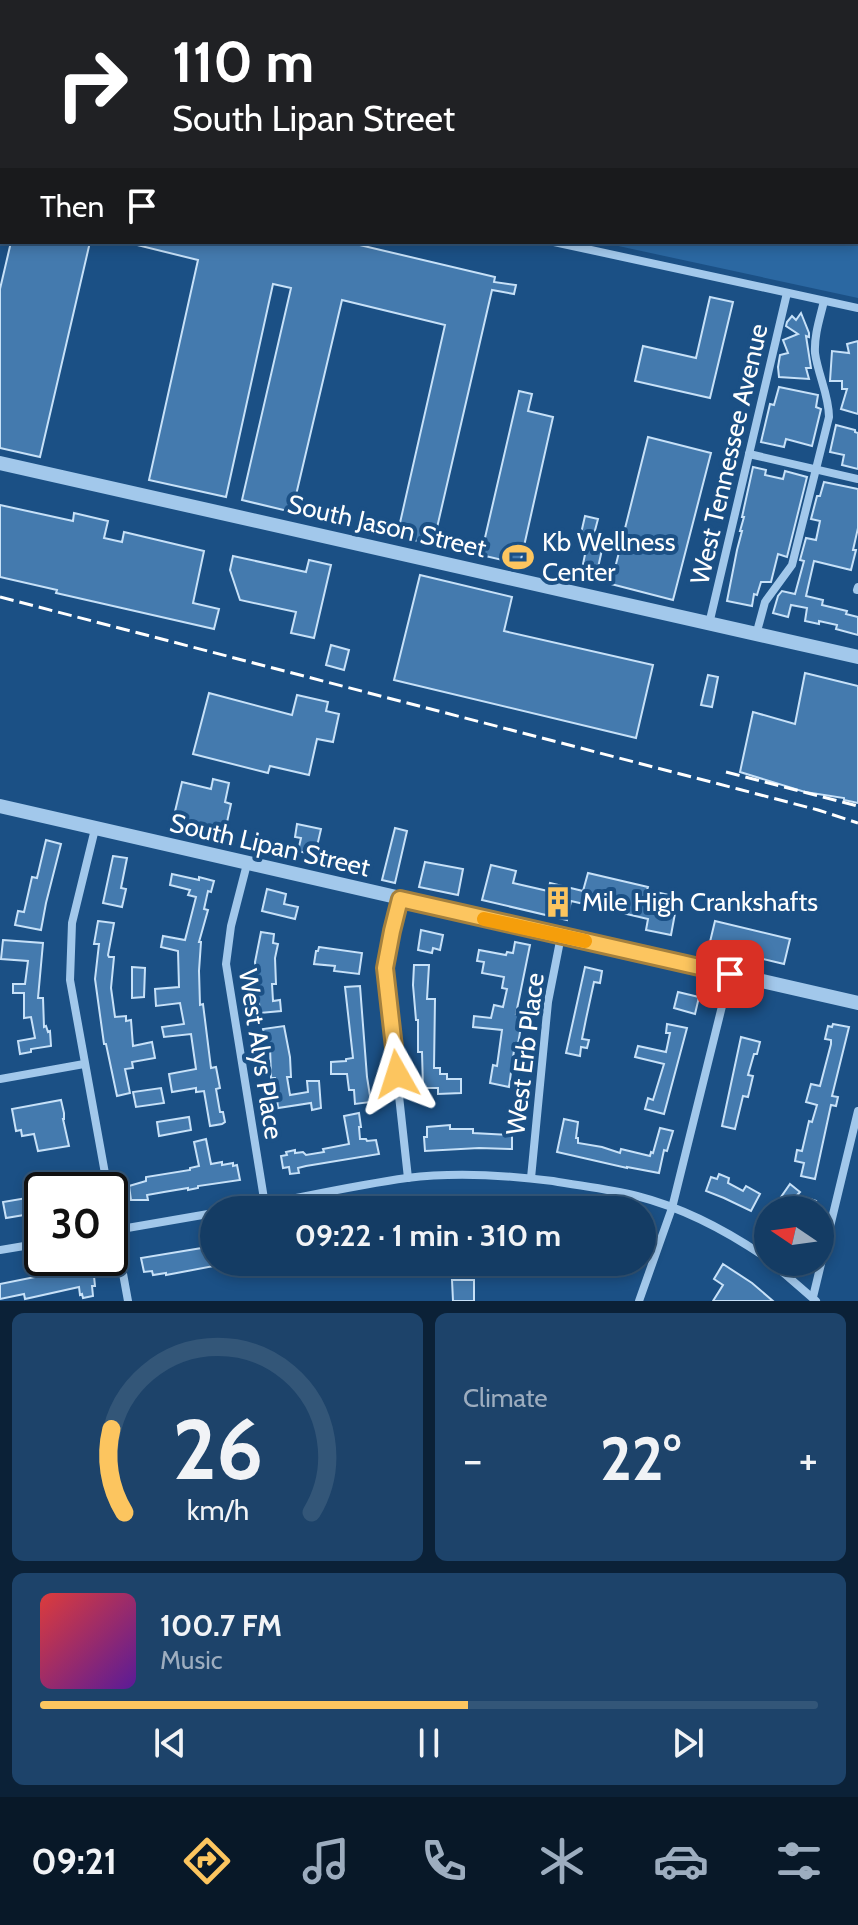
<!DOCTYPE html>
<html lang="en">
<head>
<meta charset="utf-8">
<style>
  :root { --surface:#143c64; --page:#1d436a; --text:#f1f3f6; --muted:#9dadbf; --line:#335678; --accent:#fcc55f }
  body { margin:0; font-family:Cabin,sans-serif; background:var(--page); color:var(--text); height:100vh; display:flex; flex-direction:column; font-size:30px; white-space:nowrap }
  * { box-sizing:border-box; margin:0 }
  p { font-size:26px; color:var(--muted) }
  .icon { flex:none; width:44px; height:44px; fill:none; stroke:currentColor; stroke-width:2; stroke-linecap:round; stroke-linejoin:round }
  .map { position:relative; height:1301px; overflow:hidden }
  .panel { display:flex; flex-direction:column; gap:12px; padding:12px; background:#0b2137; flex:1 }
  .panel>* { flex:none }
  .guide { position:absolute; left:0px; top:0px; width:858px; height:244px; box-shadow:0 4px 12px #0003,0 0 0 2px var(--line); background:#202124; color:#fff; overflow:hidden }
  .needle { width:52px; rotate:283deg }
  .fabs { position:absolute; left:754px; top:1196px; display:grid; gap:16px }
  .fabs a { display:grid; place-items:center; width:80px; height:80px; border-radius:50%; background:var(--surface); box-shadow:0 4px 12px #0003,0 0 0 2px var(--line); font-size:40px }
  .speed { position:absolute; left:24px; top:1172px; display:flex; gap:16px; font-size:40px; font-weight:700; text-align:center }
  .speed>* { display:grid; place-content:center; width:104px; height:104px; border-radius:50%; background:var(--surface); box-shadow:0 4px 12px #0003,0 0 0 2px var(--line); line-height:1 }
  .speed .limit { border:4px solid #111; border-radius:12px; background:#fff; color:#111 }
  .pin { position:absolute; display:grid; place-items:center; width:68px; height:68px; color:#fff; margin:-34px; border-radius:16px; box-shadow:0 4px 12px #0006 }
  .me { position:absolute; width:88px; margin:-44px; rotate:354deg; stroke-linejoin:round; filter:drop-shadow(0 0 6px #0008) }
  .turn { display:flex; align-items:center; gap:28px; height:168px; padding:0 40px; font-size:36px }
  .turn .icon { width:104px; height:104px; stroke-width:2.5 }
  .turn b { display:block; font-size:56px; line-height:68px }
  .then { display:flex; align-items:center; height:76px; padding:0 40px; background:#0003; gap:16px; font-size:30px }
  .big { font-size:60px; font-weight:700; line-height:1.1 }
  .panel .widget { flex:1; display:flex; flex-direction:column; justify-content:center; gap:12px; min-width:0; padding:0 28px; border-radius:12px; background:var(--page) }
  .panel .dial { align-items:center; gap:0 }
  .dial svg { height:208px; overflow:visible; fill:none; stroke:var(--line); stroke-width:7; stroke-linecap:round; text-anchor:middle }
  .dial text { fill:var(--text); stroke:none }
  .song { display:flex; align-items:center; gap:24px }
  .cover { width:96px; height:96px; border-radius:12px; background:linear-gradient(135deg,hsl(0 70% 55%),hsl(270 70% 35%)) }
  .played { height:8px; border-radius:4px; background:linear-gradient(90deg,var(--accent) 55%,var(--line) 55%) }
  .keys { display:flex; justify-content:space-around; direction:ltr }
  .heat { display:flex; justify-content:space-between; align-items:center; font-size:44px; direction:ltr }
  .panel .tiles { flex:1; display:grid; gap:12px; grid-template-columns:1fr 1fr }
  .widget:last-child { grid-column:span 2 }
  .trip { position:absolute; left:200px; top:1196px; width:456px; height:80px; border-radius:40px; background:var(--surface); box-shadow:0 4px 12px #0003,0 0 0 2px var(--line); font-weight:700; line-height:80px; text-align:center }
  .dock { display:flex; height:128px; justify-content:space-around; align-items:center; background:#081828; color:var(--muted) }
  .dock .icon { width:56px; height:56px }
  .dock .selected { color:var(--accent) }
  .dock b { font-size:36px; color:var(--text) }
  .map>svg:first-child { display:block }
</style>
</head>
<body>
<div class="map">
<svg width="858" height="1301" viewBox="0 0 858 1301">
  <rect width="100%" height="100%" fill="#1b5085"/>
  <polygon fill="#2b68a2" points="283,0 858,0 858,298 600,242 856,242 856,2 276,2"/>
  <g fill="#447aae" stroke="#c7e1f8" stroke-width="2">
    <polygon points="11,242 90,242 40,457 0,448 0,289"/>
    <polygon points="137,242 347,242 495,277 494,282 516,285 514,294 492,290 433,545 397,536 445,325 342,300 292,512 242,500 291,288 273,284 226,497 149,480 198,260 137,245"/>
    <polygon points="710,297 733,302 710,398 635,381 643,346 696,358"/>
    <polygon points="801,313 809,333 809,337 806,336 811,368 806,368 809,379 779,377 778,367 780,355 788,353 783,340 798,334 786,326 787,322 792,316 796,320"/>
    <polygon points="858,341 858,414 841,409 847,389 842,389 842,381 830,381 832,351 849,353 847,344"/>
    <polygon points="779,387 818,395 816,407 821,409 812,446 786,439 784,447 761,442 770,404 774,405"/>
    <polygon points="519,391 532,394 528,411 553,417 520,564 481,555"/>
    <polygon points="836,425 855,430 855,432 858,433 858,469 842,465 844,455 830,452"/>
    <polygon points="648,437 711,453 673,600 611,584"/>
    <polygon points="753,467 766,470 765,475 783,479 785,471 807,477 787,557 778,554 771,582 761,582 757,595 754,594 752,606 727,601 737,550 742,531 740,531 744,517 742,517"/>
    <polygon points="824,482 858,489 858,528 853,550 856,550 851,570 814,561 806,596 823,600 822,605 847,611 846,614 858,617 858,635 836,629 837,625 819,621 819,624 805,621 807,608 791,605 788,617 773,613 778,596 782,591 795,594 804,561 800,560 806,538 816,540 820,521 811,519 817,496 820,496"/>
    <polygon points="0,505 73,521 74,513 108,521 104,538 122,542 124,532 204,551 193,603 219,609 214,629 56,593 57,590 0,577"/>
    <polygon points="585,516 598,519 593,538 604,541 597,572 582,569 588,540 580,538"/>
    <polygon points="233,556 306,572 309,560 331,565 314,638 291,633 296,612 240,600 230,570"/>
    <polygon points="420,575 512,597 504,631 653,665 636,738 394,680"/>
    <polygon points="331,645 349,650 344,670 326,665"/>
    <polygon points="805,673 858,686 858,803 844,800 844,798 805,792 740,772 753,712 795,724"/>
    <polygon points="708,675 718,677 712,707 701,705"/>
    <polygon points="209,693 292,715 297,695 328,702 326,711 339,714 333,742 317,739 309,775 270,766 268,773 193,754"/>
    <polygon points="213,779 229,783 225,802 231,804 224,836 172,824 182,782 211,789"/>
    <polygon points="297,824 321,829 315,855 298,851 301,838 295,837"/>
    <polygon points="395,828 407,831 395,883 382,880"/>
    <polygon points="46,840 61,844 46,903 41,930 15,925 18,911 24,912 32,877 37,878"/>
    <polygon points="113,856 127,858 121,888 126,889 122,907 103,903"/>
    <polygon points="425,862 463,869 458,895 419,887"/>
    <polygon points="491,865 516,871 513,883 548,891 550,883 583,891 588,873 648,887 647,890 678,897 671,935 646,930 648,919 571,901 567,920 482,900"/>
    <polygon points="172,874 199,880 199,877 214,881 211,892 208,891 204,909 208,910 199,942 201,942 199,971 200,1005 203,1004 211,1068 216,1067 220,1088 216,1089 220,1112 223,1112 225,1122 222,1124 210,1126 204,1091 196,1092 196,1088 172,1092 169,1074 196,1069 191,1034 164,1037 162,1027 184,1024 180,1003 156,1006 155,989 179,987 178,951 161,947 163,936 185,940 196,897 188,895 190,890 170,885"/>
    <polygon points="267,889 286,894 284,904 298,907 295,919 262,911"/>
    <polygon points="98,921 114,923 108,955 109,957 114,957 111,988 115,1017 126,1016 126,1021 131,1020 133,1046 152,1042 155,1058 132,1062 133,1068 125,1069 130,1093 117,1096 106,1044 104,1044 95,979 99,944 94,944"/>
    <polygon points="715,921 790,939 784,964 709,946"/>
    <polygon points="421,930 443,935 440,950 433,948 432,953 418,950"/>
    <polygon points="261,932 274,934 273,943 278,944 275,958 276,984 272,984 273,1001 280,1000 281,1011 260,1013 255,962"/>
    <polygon points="3,940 43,943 38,998 43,998 44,1027 46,1026 48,1032 50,1031 51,1046 31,1049 31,1052 20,1054 18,1041 35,1038 31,1017 24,1018 24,993 13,993 13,984 25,984 28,961 1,959"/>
    <polygon points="515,942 530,945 516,1014 523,1015 518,1044 515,1043 509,1087 490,1083 493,1065 497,1066 502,1030 473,1027 474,1016 491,1018 494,1005 503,1007 507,989 502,988 504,977 482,973 484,962 477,961 479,950 506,955 507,952 513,953"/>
    <polygon points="319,947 362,953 359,974 334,971 335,966 314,964 316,951 318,951"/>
    <polygon points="414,965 429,965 427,999 435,999 434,1068 440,1068 440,1074 447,1074 447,1079 461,1079 461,1093 438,1094 438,1088 423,1088 422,1052 418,1052 418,1020 416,1020 413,985"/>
    <polygon points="132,967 145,968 144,997 132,998"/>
    <polygon points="585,967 602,971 600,983 594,982 586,1019 582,1039 589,1040 587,1048 581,1047 580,1056 566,1053"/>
    <polygon points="360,986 367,1077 371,1102 355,1104 354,1090 349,1090 347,1074 331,1074 331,1062 346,1061 346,1059 353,1058 345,987"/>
    <polygon points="678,992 699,997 695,1014 674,1008"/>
    <polygon points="667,1024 687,1028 664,1114 645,1109 648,1098 653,1100 664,1064 635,1057 638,1046 666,1052 670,1033 666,1033"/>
    <polygon points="833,1024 849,1027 832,1096 838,1097 836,1106 831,1105 815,1179 801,1176 804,1163 795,1161 797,1150 802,1151 809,1121 812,1122 817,1105 806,1102 811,1084 820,1086 831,1044 831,1040 825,1039 828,1026 832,1027"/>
    <polygon points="284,1026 290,1057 291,1077 287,1077 290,1095 308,1092 307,1081 319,1081 321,1108 312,1110 311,1103 278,1108 275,1078 271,1078 270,1046 266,1046 263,1029"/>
    <polygon points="741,1037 760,1042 757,1054 754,1054 748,1075 753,1076 748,1097 743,1096 735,1129 722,1126"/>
    <polygon points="161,1088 164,1103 136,1107 133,1092"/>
    <polygon points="61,1100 64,1113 64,1119 63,1119 69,1146 38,1151 34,1134 22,1136 21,1130 16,1131 12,1109"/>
    <polygon points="359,1113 361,1127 359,1127 360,1139 366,1139 367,1141 376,1140 379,1154 306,1166 298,1168 299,1173 290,1174 289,1167 283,1168 281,1156 287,1155 286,1152 295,1150 295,1153 303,1152 306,1155 324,1152 323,1149 349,1144 344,1116"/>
    <polygon points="189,1117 191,1130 159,1136 157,1122"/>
    <polygon points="564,1119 578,1122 576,1138 578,1138 578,1143 602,1147 620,1153 621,1149 650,1156 651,1152 653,1153 660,1128 673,1131 667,1151 664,1150 659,1173 627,1167 627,1168 557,1152"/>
    <polygon points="450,1125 450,1129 473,1129 473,1133 512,1135 512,1149 479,1148 425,1151 424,1137 427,1137 427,1127"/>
    <polygon points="206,1139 211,1164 222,1162 222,1165 233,1163 233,1166 237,1165 240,1180 198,1186 198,1188 188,1190 188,1188 164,1192 147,1195 148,1200 131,1200 129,1186 146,1181 146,1177 190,1170 190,1168 199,1166 194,1142"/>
    <polygon points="719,1174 729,1178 728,1183 743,1191 746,1186 760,1194 751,1211 724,1198 706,1191 711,1177 717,1179"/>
    <polygon points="790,1184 800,1192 797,1195 816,1201 813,1210 772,1210"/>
    <polygon points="42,1187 42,1212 6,1218 3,1202 27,1198 26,1194 29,1193 28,1190"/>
    <polygon points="214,1246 214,1266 166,1275 166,1273 153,1275 152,1271 144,1272 141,1258"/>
    <polygon points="723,1264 752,1283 773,1301 713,1301 723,1285 714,1279"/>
    <polygon points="64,1268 65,1272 71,1271 71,1273 89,1270 90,1276 94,1276 95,1286 92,1286 93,1296 83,1298 82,1294 80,1295 79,1287 25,1299 24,1294 0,1299 0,1284 55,1273 54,1269"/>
    <polygon points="452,1280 474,1280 474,1301 453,1301"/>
  </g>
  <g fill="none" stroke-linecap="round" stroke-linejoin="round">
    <g stroke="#a2c8eb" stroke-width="8">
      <polyline points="0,145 2,144"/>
      <polyline points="554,242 858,308"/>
      <polyline points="749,454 858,479"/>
      <polyline points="857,590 858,587"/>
      <polyline points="709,624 787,293"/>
      <path d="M756 635 765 602 792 565 829 417C829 395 818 375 815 353 814 335 820 318 824 301"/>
      <polyline points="95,829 72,923 70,980 108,1190"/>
      <polyline points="247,864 231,926 226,964 265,1205"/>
      <polyline points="400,899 392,931 385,968 408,1178"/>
      <polyline points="0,1079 84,1064"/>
      <polyline points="531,1178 548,1002 561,936"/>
      <polyline points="110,1202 128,1301"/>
      <path d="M233 1210C291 1200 349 1186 407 1178 455 1172 505 1175 553 1181 581 1186 609 1189 637 1196 684 1208 729 1232 768 1259"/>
      <polyline points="110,1231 214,1213"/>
      <polyline points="0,1250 42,1243"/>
      <polyline points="771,1262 816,1301"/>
      <polyline points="813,1297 858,1111"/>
      <polyline points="639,1301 672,1208 730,974"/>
    </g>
    <g stroke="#a2c8eb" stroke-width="14">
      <polyline points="0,463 858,657"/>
      <polyline points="0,806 858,1003"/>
    </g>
    <g stroke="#f3f8ff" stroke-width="20">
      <polyline points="208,2 216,0"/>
      <polyline points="0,48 2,47"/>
    </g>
    <g stroke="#fff" stroke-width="3" stroke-dasharray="14 6" stroke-linecap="butt">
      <polyline points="0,597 738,789 818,810 858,823"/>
      <polyline points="726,772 858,806"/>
    </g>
  </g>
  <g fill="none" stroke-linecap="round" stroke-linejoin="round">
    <defs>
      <polyline id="route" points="397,1074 385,968 392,931 400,899 730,974"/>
    </defs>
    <use href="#route" stroke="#a4803e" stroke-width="20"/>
    <use href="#route" stroke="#fcc55f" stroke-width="14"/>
    <polyline stroke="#f59e0b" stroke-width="14" points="484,919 585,941"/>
  </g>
  <defs>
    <symbol id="stadium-bare" viewBox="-9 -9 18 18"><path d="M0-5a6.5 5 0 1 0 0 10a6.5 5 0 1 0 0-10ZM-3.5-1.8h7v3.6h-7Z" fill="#fcc55f" stroke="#1b5085" stroke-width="2.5" paint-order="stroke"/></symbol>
    <symbol id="building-bare" viewBox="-9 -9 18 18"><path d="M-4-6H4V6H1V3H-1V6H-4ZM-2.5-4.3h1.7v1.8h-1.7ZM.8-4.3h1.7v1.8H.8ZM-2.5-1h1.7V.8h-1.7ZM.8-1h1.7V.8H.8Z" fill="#fcc55f" stroke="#1b5085" stroke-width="2.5" paint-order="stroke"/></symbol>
  </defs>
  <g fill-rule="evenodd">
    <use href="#stadium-bare" x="496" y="535" width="44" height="44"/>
    <use href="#building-bare" x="536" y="880" width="44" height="44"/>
  </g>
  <g text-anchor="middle" stroke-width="8" stroke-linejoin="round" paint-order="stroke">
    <g font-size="26" fill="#fff" stroke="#1b5085">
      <text transform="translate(729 454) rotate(-77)" y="9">West Tennessee Avenue</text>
      <text transform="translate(387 526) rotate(13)" y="9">South Jason Street</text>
      <text transform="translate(270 845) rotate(13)" y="9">South Lipan Street</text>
      <text transform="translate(261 1054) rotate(81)" y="9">West Alys Place</text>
      <text transform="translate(525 1054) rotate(-83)" y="9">West Erb Place</text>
    </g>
    <g font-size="26" fill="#fff" stroke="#1b5085" text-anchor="start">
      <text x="542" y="551">Kb Wellness<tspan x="542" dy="30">Center</tspan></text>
      <text x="582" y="911">Mile High Crankshafts</text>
    </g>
  </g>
</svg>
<div class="fabs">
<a><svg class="needle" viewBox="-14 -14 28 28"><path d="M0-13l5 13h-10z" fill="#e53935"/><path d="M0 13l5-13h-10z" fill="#9dadbf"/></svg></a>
</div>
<div class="speed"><div class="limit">30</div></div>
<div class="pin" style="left:730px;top:974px;background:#d93025"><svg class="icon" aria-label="arrive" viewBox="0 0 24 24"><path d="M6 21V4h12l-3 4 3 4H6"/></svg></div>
<svg class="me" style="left:397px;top:1074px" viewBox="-20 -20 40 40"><path d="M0-17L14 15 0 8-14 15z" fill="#fcc55f" stroke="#fff" stroke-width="4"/></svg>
<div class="trip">09:22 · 1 min · 310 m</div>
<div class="guide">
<div class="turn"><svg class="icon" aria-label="right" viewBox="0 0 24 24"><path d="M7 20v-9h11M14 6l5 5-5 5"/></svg><div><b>110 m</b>South Lipan Street</div></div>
<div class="then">Then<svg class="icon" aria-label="arrive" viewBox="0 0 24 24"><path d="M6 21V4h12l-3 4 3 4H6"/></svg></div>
</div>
</div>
<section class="panel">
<div class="tiles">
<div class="widget dial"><svg viewBox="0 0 100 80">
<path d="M14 69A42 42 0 1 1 86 69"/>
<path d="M14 69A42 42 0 0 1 9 37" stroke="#fcc55f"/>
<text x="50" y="56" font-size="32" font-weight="700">26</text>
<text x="50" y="72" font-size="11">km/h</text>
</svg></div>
<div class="widget"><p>Climate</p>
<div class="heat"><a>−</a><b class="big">22°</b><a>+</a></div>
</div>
<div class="widget">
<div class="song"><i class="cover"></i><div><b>100.7 FM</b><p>Music</p></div></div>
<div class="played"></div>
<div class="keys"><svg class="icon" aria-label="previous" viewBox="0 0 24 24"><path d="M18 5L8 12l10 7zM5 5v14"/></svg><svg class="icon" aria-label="pause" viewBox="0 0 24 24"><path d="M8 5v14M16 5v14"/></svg><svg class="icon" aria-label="next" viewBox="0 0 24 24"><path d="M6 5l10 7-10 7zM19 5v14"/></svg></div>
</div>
</div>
</section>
<nav class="dock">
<b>09:21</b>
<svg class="icon selected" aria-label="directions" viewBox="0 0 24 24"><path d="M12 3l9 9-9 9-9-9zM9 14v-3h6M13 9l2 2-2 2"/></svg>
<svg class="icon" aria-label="music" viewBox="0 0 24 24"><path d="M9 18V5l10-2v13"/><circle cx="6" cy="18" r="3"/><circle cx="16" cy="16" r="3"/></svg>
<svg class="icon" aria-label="phone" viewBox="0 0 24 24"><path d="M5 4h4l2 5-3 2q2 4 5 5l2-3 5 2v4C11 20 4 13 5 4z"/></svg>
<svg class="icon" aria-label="climate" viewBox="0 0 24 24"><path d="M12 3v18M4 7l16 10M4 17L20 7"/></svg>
<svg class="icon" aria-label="car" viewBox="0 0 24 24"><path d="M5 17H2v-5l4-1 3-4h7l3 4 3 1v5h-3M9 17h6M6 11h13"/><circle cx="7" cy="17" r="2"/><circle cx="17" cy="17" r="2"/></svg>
<svg class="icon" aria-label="filters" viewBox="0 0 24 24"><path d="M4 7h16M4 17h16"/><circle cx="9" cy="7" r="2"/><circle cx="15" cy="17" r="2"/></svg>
</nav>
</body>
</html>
